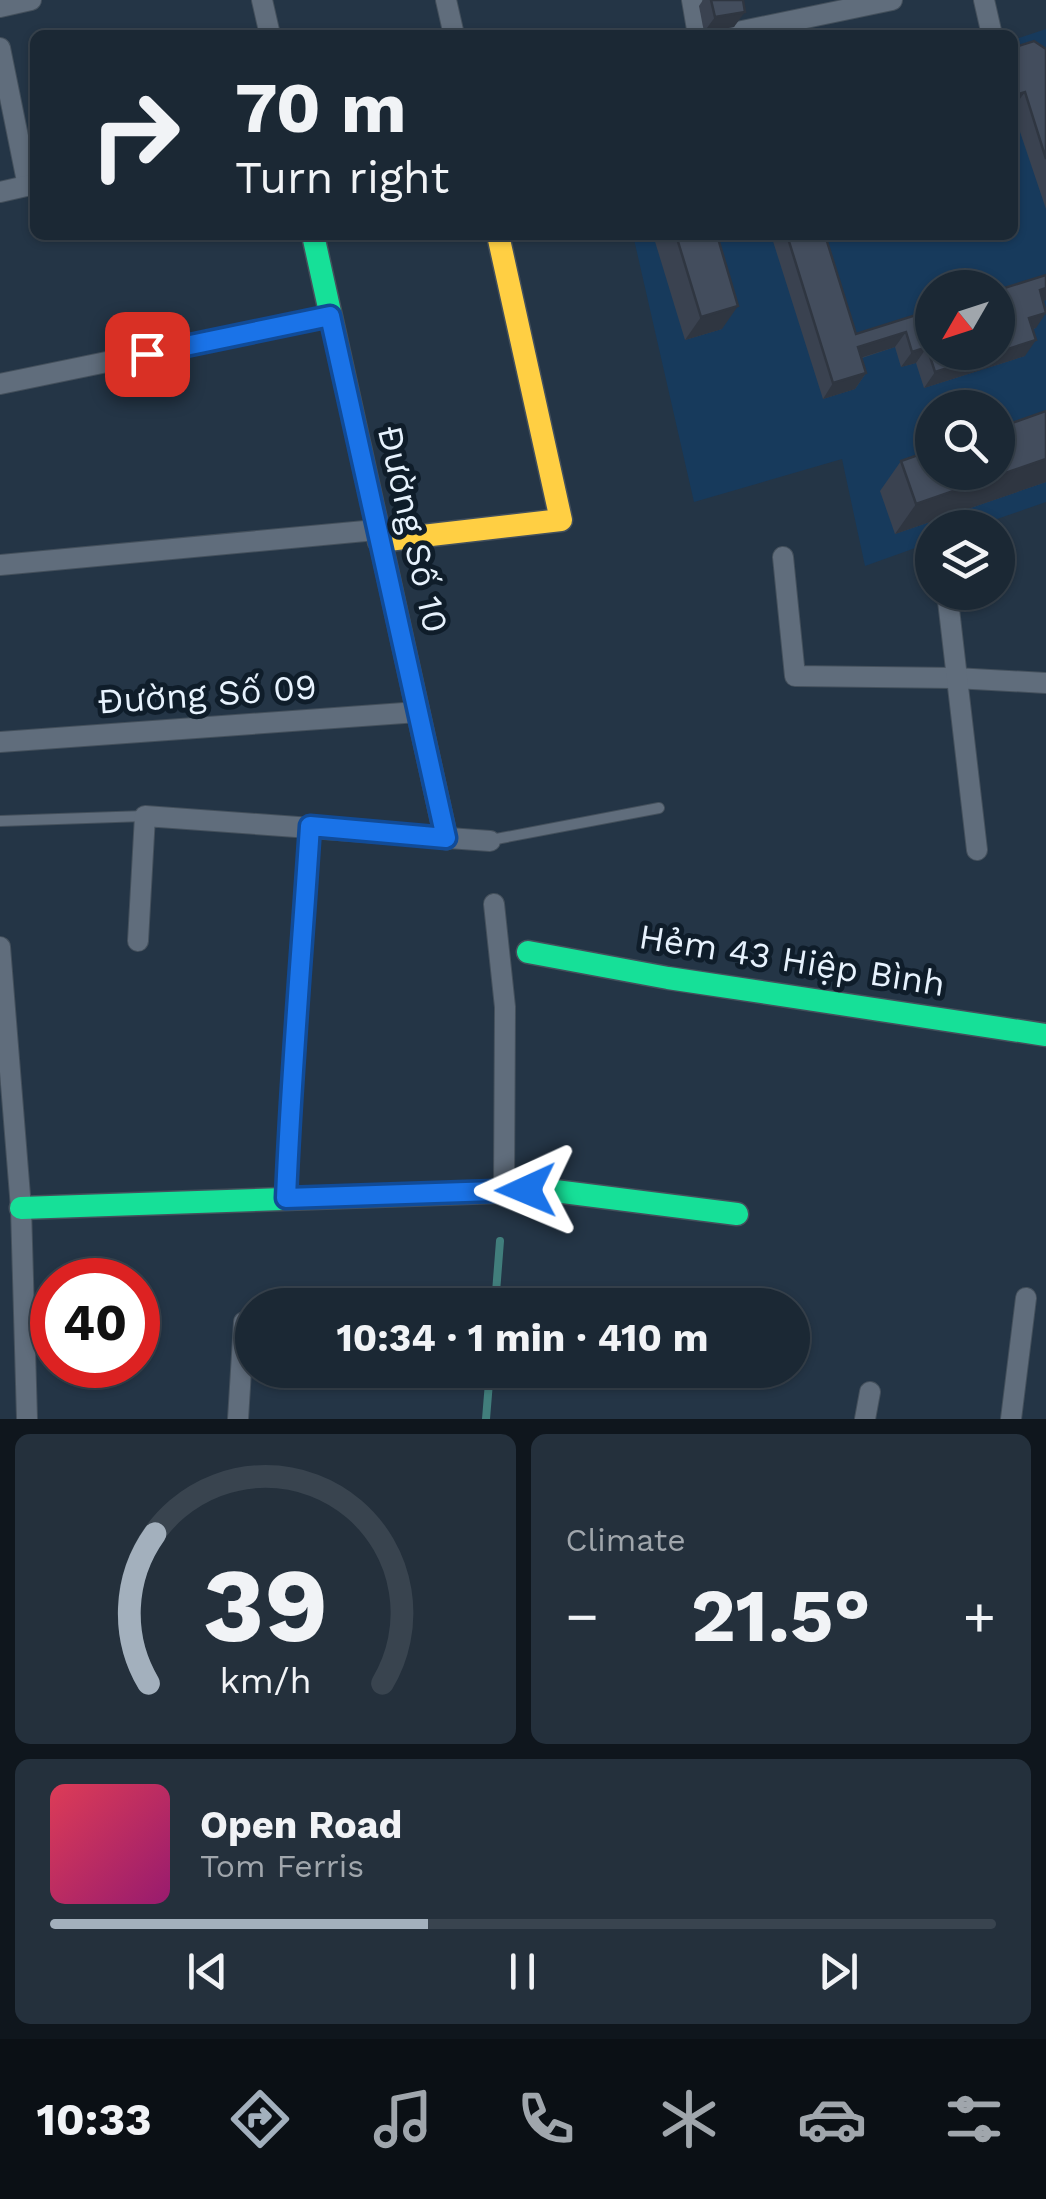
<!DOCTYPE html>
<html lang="en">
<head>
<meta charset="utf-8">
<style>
  :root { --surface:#1b2834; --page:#24303c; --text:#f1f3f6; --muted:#a0a6ac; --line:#39444f; --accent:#a3b0bd }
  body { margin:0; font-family:"Work Sans",sans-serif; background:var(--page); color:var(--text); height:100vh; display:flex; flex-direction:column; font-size:38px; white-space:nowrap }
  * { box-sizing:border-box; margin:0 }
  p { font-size:32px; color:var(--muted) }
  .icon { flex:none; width:55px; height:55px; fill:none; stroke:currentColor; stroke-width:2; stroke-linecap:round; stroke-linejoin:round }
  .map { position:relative; height:1419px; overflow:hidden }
  .panel { display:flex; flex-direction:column; gap:15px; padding:15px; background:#0f161d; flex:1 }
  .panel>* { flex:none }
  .guide { position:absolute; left:30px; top:30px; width:988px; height:210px; border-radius:15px; box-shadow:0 2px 8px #0004,0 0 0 2px var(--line); background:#1b2834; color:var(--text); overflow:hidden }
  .needle { width:65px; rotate:231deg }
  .buttons { position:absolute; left:915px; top:270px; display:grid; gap:20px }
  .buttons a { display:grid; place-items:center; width:100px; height:100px; border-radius:50%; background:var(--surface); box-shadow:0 2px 8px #0004,0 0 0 2px var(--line); font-size:50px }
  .speed { position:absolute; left:30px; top:1258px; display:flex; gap:20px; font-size:50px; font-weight:700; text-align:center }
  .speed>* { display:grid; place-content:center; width:130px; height:130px; border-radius:50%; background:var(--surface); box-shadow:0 2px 8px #0004,0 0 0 2px var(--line); line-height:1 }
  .speed .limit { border:15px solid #d22; background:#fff; color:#111 }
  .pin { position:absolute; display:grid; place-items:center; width:85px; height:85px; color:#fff; margin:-42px; border-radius:20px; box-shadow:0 5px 15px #0006 }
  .me { position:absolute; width:110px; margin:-55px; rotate:269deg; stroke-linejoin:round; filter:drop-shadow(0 0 8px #0008) }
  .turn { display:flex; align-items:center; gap:35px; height:210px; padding:0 40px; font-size:45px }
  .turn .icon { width:130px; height:130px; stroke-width:2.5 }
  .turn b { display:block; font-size:70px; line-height:85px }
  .big { font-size:75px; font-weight:700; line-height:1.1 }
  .panel .tile { flex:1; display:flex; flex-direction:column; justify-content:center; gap:15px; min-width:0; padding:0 35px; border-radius:15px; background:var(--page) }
  .panel .dial { align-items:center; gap:0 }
  .dial svg { height:260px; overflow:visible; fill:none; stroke:var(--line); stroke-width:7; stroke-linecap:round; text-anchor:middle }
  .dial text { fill:var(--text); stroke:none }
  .song { display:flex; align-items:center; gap:30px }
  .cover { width:120px; height:120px; border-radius:15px; background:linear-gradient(135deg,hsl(350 70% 55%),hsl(320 70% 35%)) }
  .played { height:10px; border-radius:5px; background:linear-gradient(90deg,var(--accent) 40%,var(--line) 40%) }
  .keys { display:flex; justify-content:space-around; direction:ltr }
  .heat { display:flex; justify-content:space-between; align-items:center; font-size:55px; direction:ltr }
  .panel .tiles { flex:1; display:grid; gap:15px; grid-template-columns:1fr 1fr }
  .tile:last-child { grid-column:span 2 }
  .trip { position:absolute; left:235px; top:1288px; width:575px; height:100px; border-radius:50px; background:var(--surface); box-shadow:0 2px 8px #0004,0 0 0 2px var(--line); font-weight:700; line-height:100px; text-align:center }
  .tab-bar { display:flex; height:160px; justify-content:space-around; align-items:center; background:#0b1015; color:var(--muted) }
  .tab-bar .icon { width:70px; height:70px }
  .tab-bar .active { color:var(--accent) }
  .tab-bar b { font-size:45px; color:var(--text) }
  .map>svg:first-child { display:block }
</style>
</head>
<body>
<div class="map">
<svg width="1046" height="1419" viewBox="0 0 1046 1419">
  <rect width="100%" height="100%" fill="#243546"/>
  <path fill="#173a5c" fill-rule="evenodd" d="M1046 29V502L974 527 932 528V542L865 566 842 459 694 502 633 235H1012L1013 40ZM932 288H998V352H932ZM932 408H998V472H932Z"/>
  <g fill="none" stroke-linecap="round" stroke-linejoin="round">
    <g stroke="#417e7c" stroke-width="8">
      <polyline points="495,1305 500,1241"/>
      <polyline points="486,1419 490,1370"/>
    </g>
    <defs>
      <g id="lane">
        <polyline points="0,821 145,816"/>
        <polyline points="491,840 659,808"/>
        <polyline points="26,1344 52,1343"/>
      </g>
      <g id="street">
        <polyline points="262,0 270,35"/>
        <polyline points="446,0 454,35"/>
        <polyline points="692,0 698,35"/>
        <polyline points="984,0 992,35"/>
        <polyline points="0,7 31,0"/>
        <polyline points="723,35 892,0"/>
        <polyline points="0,48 28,186"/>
        <polyline points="0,192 35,184"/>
        <polyline points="0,384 330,316"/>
        <polyline points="783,557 795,676 955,678 1046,683"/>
        <polyline points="0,565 376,530"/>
        <polyline points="947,592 977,850"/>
        <polyline points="0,742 418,712"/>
        <polyline points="494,904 505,1007 504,1190"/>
        <polyline points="138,941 145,816 490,841"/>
        <polyline points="0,947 21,1208 27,1419"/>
        <path d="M286 1198C291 1073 303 950 310 826"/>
        <polyline points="238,1419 244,1322"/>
        <polyline points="865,1419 870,1392"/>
        <polyline points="1011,1419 1026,1298"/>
      </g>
      <g id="fast">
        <polyline points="313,235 446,838"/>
        <polyline points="528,952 668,978 1046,1035"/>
        <polyline points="21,1208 547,1190 737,1214"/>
      </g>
      <polyline id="slow" points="379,541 561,520 498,235"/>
    </defs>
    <use href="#lane" stroke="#44505c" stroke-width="12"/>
    <use href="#street" stroke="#44505c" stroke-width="22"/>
    <use href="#fast" stroke="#44505c" stroke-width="25"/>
    <use href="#slow" stroke="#44505c" stroke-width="25"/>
    <use href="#lane" stroke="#606d7c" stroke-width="10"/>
    <use href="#street" stroke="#606d7c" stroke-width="20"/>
    <use href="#fast" stroke="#16e098" stroke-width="22"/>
    <use href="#slow" stroke="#ffcf43" stroke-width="22"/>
  </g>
  <g fill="#3a4250">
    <polygon points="703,0 743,0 734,27 704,32 699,6"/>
    <polygon points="1012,48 1046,49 1046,209 1012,108"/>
    <polygon points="653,235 717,235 722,329 685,340"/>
    <polygon points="771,235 825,235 856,334 1046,275 1046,300 1043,301 1036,328 1033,329 1025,356 924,388 916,363 901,367 895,347 862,358 866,373 855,389 823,399"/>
    <polygon points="1046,411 1046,482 895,534 880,491 901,461"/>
  </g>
  <g fill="#2f3641">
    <polygon points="745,12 734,27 704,32 715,17"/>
    <polygon points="1025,92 1014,107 1012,108 1012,96"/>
    <polygon points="1046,288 1046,300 1029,305 1040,290"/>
    <polygon points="738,306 722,329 685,340 701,317"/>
    <polygon points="1046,313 1036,328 1018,333 1029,318"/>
    <polygon points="906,332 895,347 847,362 858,347"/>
    <polygon points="1036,340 1025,356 924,388 935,372"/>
    <polygon points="927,347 916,363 901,367 912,352"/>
    <polygon points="866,373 855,389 823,399 833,383"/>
    <polygon points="1046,459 1046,482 895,534 916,504"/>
  </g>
  <g fill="#434d5d" stroke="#2f3641" stroke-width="2.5">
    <polygon points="711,0 743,0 745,12 715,17"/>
    <polygon points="1034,41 1046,49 1046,159 1025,92 1012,96 1012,57 1014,57 1012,48"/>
    <polygon points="676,235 717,235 738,306 701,317"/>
    <polygon points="787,235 825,235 856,334 932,310 932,352 998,352 998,290 1046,275 1046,288 1040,290 1046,313 1029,318 1036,340 935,372 927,347 912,352 906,332 858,347 866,373 833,383"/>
    <polygon points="1046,411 1046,459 916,504 901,461 932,450 932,472 998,472 998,428"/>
  </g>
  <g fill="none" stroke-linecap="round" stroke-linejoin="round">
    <defs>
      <path id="route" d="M147 354 330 316 446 838 310 826C302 950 291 1073 286 1198L526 1190"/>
    </defs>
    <use href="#route" stroke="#114b97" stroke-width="25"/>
    <use href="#route" stroke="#1a73e8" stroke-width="18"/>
  </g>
  <g text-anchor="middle" stroke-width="10" stroke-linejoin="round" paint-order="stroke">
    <g font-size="35" fill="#e7f2fd" stroke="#0f1d2a">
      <text transform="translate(413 529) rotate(77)" y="12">Đường Số 10</text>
      <text transform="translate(207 694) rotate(-4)" y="12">Đường Số 09</text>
      <text transform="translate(792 960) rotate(9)" y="12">Hẻm 43 Hiệp Bình</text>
    </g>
  </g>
</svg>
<div class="buttons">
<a><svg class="needle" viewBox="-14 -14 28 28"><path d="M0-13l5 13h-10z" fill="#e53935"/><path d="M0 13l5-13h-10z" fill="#a0a6ac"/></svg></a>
<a><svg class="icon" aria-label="search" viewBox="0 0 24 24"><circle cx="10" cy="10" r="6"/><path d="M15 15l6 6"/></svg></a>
<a><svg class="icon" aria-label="layers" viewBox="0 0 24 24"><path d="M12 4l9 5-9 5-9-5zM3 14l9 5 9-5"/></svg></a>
</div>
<div class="speed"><div class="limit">40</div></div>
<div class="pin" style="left:147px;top:354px;background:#d93025"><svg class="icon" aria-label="arrive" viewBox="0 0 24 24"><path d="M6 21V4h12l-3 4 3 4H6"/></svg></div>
<svg class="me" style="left:526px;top:1190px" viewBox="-20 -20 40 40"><path d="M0-17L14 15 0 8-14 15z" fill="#1a73e8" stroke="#fff" stroke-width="4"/></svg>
<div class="trip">10:34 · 1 min · 410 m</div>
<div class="guide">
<div class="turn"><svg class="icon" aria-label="right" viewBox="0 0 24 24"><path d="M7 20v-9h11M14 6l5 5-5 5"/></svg><div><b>70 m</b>Turn right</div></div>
</div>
</div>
<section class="panel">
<div class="tiles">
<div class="tile dial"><svg viewBox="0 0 100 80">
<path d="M14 69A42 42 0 1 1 86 69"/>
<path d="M14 69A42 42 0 0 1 16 23" stroke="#a3b0bd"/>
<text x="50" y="56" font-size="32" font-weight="700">39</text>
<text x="50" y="72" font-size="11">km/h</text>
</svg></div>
<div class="tile"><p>Climate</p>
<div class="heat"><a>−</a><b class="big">21.5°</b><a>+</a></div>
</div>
<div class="tile">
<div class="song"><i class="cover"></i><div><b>Open Road</b><p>Tom Ferris</p></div></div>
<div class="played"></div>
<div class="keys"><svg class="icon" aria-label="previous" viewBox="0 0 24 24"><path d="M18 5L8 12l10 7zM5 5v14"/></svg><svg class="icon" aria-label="pause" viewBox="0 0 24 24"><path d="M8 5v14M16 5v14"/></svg><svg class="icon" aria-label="next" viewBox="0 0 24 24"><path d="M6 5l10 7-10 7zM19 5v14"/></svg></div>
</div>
</div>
</section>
<nav class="tab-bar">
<b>10:33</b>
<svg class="icon active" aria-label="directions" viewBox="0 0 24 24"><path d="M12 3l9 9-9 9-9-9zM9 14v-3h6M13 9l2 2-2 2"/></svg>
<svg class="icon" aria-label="music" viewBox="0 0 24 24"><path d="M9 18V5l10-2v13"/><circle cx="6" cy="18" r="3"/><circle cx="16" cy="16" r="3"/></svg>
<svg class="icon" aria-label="phone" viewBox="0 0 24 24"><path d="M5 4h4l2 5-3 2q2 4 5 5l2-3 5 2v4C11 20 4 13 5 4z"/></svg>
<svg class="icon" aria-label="climate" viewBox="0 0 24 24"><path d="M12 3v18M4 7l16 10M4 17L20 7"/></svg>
<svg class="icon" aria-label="car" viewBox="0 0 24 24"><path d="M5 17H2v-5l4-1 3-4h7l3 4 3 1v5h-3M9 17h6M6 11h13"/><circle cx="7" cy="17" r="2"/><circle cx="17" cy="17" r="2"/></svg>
<svg class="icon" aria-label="filters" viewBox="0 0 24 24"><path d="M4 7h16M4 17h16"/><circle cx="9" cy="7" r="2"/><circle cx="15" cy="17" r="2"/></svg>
</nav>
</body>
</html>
